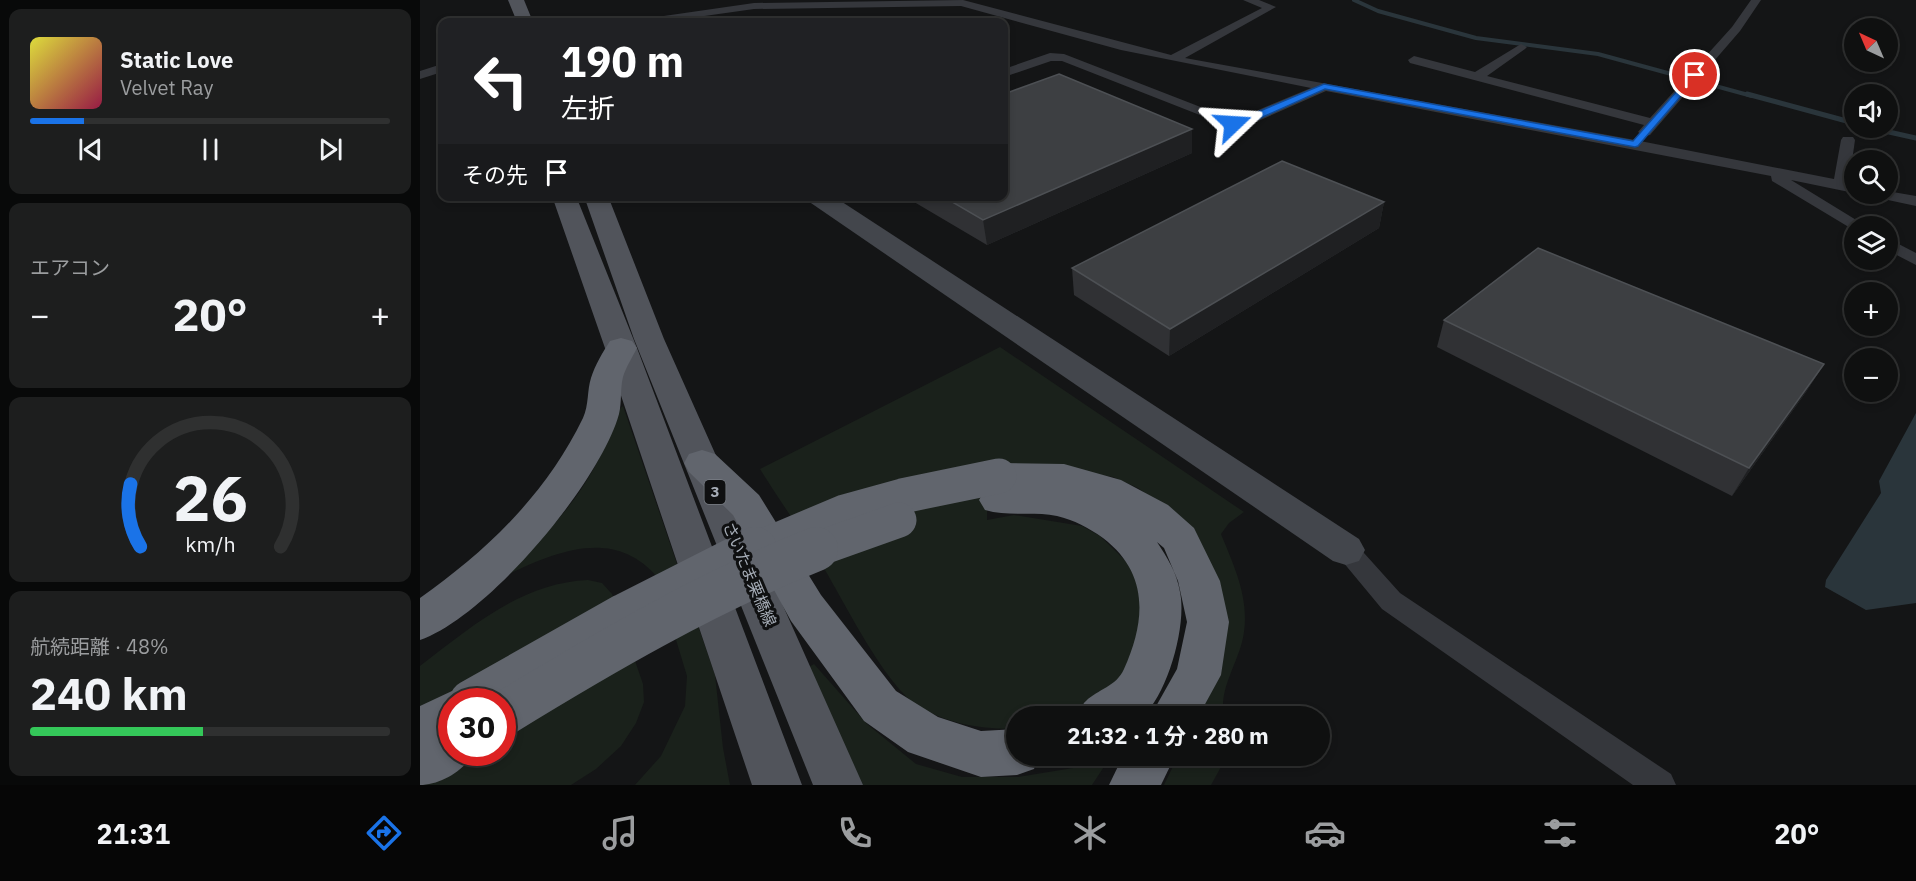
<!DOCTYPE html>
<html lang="ja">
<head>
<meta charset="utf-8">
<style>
  :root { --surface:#0f1010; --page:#1d1e1e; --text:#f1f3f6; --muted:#9b9d9f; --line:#2f3030; --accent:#1a73e8 }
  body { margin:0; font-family:"IBM Plex Sans","Noto Sans JP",sans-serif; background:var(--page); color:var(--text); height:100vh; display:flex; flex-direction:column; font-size:22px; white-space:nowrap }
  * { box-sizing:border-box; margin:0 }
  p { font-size:20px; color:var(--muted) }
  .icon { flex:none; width:33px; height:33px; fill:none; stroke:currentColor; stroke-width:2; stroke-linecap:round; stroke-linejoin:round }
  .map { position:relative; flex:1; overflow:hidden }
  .side { display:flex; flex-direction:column; gap:9px; padding:9px; background:#080909; width:420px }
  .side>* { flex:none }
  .hud { position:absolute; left:18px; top:18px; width:570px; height:183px; border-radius:12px; box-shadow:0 3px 9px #0003,0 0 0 2px var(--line); background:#202124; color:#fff; overflow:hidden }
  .needle { width:39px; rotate:316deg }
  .fabs { position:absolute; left:1424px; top:18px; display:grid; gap:12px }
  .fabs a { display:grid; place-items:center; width:54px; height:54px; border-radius:50%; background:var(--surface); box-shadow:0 3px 9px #0003,0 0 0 2px var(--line); font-size:30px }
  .speed { position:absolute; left:18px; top:688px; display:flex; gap:12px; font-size:30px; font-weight:700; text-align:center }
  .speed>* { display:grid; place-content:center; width:78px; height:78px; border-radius:50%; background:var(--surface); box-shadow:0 3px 9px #0003,0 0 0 2px var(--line); line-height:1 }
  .speed .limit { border:9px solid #d22; background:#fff; color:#111 }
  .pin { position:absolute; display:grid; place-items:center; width:51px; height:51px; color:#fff; margin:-26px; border:3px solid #fff; border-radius:50%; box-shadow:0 2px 6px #0007 }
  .me { position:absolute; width:66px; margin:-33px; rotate:70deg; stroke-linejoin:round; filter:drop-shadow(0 0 4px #0008) }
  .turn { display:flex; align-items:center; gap:21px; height:126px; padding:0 24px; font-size:27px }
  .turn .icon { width:78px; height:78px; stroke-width:2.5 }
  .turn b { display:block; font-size:42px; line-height:51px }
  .then { display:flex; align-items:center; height:57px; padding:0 24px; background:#0003; gap:12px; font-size:22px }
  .big { font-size:45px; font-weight:700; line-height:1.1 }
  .side .card { flex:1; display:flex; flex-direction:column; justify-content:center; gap:9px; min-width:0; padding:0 21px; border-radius:12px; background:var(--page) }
  .side .dial { align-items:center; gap:0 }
  .dial svg { height:156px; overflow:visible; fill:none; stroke:var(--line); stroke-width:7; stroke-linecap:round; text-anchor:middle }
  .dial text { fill:var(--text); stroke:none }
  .song { display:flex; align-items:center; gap:18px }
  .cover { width:72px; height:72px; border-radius:9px; background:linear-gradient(135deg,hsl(60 70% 55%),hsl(340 70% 35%)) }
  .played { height:6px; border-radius:3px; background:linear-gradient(90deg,var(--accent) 15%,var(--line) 15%) }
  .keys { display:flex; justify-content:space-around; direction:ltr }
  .heat { display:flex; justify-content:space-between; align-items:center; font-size:33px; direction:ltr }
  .charge { height:9px; border-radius:4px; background:linear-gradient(90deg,#34c759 48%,var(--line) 0) }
  .trip { position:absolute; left:586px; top:706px; width:324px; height:60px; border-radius:30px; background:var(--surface); box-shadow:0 3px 9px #0003,0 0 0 2px var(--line); font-weight:700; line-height:60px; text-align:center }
  .dock { display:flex; height:96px; justify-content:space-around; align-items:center; background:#060606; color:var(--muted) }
  .dock .icon { width:42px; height:42px }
  .dock .selected { color:var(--accent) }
  .dock b { font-size:27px; color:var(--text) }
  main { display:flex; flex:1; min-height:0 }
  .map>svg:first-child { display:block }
</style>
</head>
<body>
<main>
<section class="side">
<div class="card">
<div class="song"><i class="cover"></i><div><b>Static Love</b><p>Velvet Ray</p></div></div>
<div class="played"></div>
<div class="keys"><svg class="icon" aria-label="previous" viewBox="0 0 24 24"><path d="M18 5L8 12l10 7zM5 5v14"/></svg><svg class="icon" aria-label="pause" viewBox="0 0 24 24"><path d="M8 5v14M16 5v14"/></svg><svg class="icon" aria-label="next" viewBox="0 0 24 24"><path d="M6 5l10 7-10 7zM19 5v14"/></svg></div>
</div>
<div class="card"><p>エアコン</p>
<div class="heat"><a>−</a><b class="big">20°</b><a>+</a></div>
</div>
<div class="card dial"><svg viewBox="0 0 100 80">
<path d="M14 69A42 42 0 1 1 86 69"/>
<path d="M14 69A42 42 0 0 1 9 37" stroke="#1a73e8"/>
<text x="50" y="56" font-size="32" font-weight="700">26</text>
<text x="50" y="72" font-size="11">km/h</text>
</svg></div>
<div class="card"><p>航続距離 · 48%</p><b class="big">240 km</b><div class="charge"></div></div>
</section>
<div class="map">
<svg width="1496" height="785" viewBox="0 0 1496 785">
  <rect width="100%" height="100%" fill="#141516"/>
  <g fill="#1a211b">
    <path d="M580 347 824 512 809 523 801 534C814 566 829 597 824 632 820 662 798 687 804 717H778L783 707 746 508 718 488 693 477 645 469 567 490V520L594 515 662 526 680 536 713 568 723 593 722 630 704 673 684 693 647 717H597V729C563 729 530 725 500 707 466 688 424 601 402 565 382 532 360 501 340 469Z"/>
    <path d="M203 406 295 675 303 748 310 785H215L241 756 265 706 267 676 237 577C190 522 125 557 72 582 135 529 173 489 199 409Z"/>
    <path d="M168 580 182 583 192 594 223 684 224 702 216 723 201 746 176 769 151 785H0L57 753H82V702L0 717V666C51 627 101 583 168 580Z"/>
    <polygon points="394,664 447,724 496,764 542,777 598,777 653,768 677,756 691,756 672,785 439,785 387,668"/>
    <polygon points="758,756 807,756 791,785 744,785"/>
  </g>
  <polygon fill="#2a353b" points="1496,413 1496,603 1446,610 1405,587 1406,580 1461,493 1459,481"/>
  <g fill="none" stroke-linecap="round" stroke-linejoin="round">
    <polyline stroke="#2a353b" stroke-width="4" points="934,0 958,11 1056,38 1178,54 1332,96"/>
    <g stroke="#2a353b" stroke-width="5">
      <polyline points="1327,94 1434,123"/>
      <polyline points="1451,128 1496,138"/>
    </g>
    <g fill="#35373c" fill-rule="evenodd">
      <polygon points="543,0 751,55 842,8 823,0 839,0 856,7 765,58 1215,140 1414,179 1421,140 1423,137 1433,137 1435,140 1429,182 1434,183 1434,193 1371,180 1446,226 1434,226 1432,229 1352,181 1351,176 906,91 827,126 813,128 642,61 631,61 584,77 584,69 630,53 644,54 814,120 891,88 701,50 541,6 334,9 242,22 218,22 223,19 334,3"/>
      <polygon points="1331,0 1341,0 1320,31 1230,135 1225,136 1218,132 1224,125 990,63 988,60 994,56 1055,72 1101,44 1107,47 1105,49 1067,76 1230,118 1312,27"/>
      <polygon points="22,64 22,72 0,79 0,71"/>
      <polygon points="1467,191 1496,196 1496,206 1454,197 1451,194 1467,194"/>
      <polygon points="1467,238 1496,253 1496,265 1467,250"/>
      <polygon points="926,540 935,543 980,593 1251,774 1256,785 1213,785 962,609 913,550 917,543"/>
    </g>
    <polygon fill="#43464c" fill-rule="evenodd" points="385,196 413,196 939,539 945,550 939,561 926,565 913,561 388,201"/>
    <g fill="#51545b" fill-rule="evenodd">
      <polygon points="88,0 104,0 113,22 97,22"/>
      <polygon points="132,196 156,196 217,348 382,785 332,785 185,348"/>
      <polygon points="164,196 188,196 244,339 443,785 393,785 214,339"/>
    </g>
    <g fill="#61656d" fill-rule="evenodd">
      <path d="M201 338 212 341 217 348C212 358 206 367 203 377 200 389 202 402 199 414 180 483 67 617 0 640V598C68 550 126 494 163 418 169 405 167 390 171 378 175 365 183 352 190 341Z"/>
      <polygon points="282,450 295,454 339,495 401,595 476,691 518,717 561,731 597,729 597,756 620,756 614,769 597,775 561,777 488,752 444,721 371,621 313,515 269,472 264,463 269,454"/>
      <path d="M579 463 644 464 701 480 748 505 774 528 800 581 809 622 801 675 778 717H730L757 669 767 622 758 581 744 548 737 542C747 557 757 573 760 592 767 625 748 694 722 717H658C660 712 662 704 666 701 678 689 696 687 704 669 726 620 729 573 683 538 669 528 654 520 637 516 613 511 588 517 565 510L559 500 565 490 573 487 566 485 561 476 566 467Z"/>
      <path d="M32 691 49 698 51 702H32V753H53C45 771 19 785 0 785V706Z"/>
      <polygon points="703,756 755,756 741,785 689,785"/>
    </g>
    <g stroke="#61656d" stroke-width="35">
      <polyline points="332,551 424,512 482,496 579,476"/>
      <polyline points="392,551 479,520"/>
    </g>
    <g stroke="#61656d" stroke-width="44">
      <polyline points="51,702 205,615 335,549"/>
      <path d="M82 715C183 653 286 593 396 549"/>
    </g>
  </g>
  <g fill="#303134">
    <polygon points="772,129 772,153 567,245 484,196 584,196"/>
    <polygon points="964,202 959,228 749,356 654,295 652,268"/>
    <polygon points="1024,320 1404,364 1386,392 1312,496 1017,347"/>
  </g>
  <g fill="#1f2022">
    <polygon points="772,129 772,153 567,245 563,220"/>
    <polygon points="964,202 959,228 749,356 750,329"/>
    <polygon points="1404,364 1386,392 1312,496 1329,468"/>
  </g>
  <g fill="#3d3f42" stroke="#4d5054" stroke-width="1.5">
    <polygon points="639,74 772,129 563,220 522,196 584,196 584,94"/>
    <polygon points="862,161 964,202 750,329 652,268"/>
    <polygon points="1118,248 1404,364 1329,468 1024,320"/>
  </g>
  <polygon fill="#1a73e8" stroke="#114b97" stroke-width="1.5" points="1272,74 1279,75 1218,146 1215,147 905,89 825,125 813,127 809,124 904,84 1213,141"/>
  <g text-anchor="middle" stroke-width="6" stroke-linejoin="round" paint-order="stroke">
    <rect fill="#0f1011" stroke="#797e85" stroke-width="1.5" x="284.5" y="480" width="21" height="24" rx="4.5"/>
    <g font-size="15" font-weight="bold" fill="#a6adb7">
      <text x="295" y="497">3</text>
    </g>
    <g font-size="16" fill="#a6adb7" stroke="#0f1011">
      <text transform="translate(330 574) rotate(67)" y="6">さいたま栗橋線</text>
    </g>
  </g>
</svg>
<div class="fabs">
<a><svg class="needle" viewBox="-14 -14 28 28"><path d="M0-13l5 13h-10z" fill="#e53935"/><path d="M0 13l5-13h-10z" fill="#9b9d9f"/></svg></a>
<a><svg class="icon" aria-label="sound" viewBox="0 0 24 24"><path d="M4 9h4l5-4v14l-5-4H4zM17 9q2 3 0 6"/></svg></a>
<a><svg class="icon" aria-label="search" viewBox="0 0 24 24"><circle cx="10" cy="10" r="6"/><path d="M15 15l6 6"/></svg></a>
<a><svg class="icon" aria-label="layers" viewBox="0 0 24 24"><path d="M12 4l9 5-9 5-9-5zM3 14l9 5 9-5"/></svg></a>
<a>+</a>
<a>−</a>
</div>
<div class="speed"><div class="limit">30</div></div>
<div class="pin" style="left:1275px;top:75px;background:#d93025"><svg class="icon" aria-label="arrive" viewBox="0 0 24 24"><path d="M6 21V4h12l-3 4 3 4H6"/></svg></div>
<svg class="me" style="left:813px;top:124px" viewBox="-20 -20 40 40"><path d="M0-17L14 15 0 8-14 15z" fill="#1a73e8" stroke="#fff" stroke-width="4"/></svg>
<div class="trip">21:32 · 1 分 · 280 m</div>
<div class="hud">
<div class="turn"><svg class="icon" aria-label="left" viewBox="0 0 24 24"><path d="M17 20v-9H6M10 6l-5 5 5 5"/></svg><div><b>190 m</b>左折</div></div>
<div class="then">その先<svg class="icon" aria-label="arrive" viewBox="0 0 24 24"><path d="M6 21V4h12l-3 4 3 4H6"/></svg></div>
</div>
</div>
</main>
<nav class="dock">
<b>21:31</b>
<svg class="icon selected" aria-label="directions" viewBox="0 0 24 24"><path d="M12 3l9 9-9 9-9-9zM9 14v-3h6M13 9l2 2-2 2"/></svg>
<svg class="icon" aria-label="music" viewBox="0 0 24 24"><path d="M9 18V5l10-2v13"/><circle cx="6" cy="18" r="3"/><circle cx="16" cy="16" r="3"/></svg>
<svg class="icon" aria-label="phone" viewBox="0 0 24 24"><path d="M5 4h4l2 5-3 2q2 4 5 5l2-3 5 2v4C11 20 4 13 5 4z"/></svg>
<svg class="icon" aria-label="climate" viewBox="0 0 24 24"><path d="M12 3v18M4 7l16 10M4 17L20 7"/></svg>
<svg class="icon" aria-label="car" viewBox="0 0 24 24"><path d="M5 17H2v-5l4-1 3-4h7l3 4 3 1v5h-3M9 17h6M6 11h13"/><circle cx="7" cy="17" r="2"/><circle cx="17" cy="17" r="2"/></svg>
<svg class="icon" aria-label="filters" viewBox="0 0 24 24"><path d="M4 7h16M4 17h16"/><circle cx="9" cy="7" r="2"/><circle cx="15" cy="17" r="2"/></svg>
<b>20°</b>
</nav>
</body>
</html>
